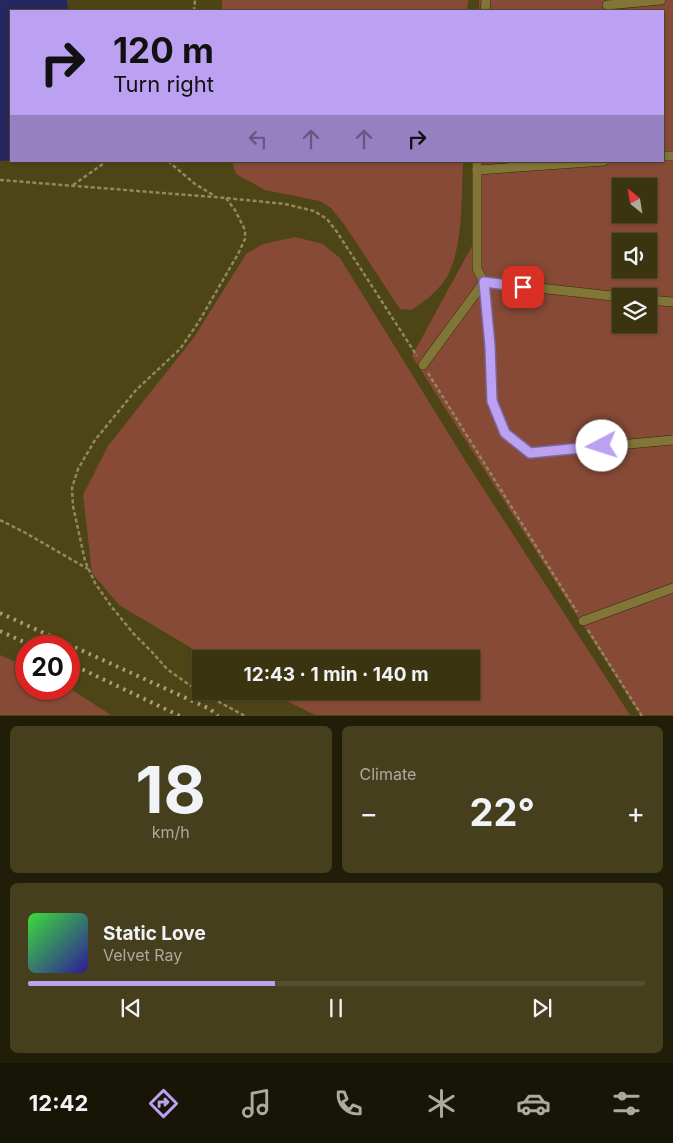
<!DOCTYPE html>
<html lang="en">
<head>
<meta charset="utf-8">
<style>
  :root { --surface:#3a3410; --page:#453f1e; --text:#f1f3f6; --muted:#abaa9f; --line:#544f30; --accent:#bca0f2 }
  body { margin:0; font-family:Inter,sans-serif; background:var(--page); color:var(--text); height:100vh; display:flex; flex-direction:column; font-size:19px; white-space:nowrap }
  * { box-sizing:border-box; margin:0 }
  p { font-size:16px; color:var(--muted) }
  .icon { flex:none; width:28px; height:28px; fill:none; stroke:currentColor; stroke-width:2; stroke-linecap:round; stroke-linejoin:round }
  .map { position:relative; height:716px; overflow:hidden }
  .side { display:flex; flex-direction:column; gap:10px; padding:10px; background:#201d09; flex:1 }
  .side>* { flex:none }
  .hud { position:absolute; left:10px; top:10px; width:654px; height:152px; border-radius:0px; box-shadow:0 1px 4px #0004,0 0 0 1px var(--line); background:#bca0f2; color:#111; overflow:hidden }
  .needle { width:32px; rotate:330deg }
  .fabs { position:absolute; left:612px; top:178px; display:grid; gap:10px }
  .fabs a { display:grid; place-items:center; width:45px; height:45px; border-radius:0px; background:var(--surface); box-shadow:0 1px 4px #0004,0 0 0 1px var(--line); font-size:25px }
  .speed { position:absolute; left:15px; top:635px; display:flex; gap:10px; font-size:25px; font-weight:700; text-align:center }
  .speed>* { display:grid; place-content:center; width:65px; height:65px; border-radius:50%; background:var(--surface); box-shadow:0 1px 4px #0004,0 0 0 1px var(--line); line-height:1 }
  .speed .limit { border:8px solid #d22; background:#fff; color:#111 }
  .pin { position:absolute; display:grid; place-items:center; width:42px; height:42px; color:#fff; margin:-21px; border-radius:10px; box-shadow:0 2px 8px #0006 }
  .me { position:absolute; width:55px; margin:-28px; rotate:265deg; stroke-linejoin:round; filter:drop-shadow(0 0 4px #0008) }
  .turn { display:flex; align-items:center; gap:18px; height:105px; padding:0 20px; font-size:22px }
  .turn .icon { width:65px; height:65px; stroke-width:2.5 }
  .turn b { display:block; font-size:35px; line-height:42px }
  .lanes { display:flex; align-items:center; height:48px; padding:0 20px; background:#0003; justify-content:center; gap:25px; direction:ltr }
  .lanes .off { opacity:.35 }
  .big { font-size:38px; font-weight:700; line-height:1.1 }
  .side .widget { flex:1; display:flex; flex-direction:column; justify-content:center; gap:8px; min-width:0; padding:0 18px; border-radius:8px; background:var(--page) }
  .side .dial { align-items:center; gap:0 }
  .dial b { font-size:65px; line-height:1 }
  .song { display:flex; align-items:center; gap:15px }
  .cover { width:60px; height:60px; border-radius:8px; background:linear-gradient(135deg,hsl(120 70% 55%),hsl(250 70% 35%)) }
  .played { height:5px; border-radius:2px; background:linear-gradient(90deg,var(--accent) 40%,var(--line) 40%) }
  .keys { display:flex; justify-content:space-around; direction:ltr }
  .heat { display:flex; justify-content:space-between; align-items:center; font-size:28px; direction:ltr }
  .side .tiles { flex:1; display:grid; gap:10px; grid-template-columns:1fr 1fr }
  .widget:last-child { grid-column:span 2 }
  .trip { position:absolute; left:192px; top:650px; width:288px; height:50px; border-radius:0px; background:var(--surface); box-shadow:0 1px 4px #0004,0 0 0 1px var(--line); font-weight:700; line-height:50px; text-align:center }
  .dock { display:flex; height:80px; justify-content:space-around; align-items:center; background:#171506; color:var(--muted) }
  .dock .icon { width:35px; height:35px }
  .dock .selected { color:var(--accent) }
  .dock b { font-size:22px; color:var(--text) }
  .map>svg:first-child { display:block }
</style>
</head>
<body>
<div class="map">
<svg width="673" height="716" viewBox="0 0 673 716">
  <rect width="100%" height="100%" fill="#4e4516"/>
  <g fill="#874a37" fill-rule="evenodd">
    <polygon points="222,0 468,0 467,11 222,11"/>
    <path d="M479 0H673V715H640L412 356 472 246 474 161H662V11H479ZM621 186H649V214H621ZM621 241H649V269H621ZM621 296H649V324H621Z"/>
    <path d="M232 161H463C461 198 464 242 448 275 440 290 425 301 412 310L400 309 344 224 331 208 320 201 265 190 236 174Z"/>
    <polygon points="295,237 323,244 340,258 468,465 630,715 315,715 267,691 471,691 471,659 210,659 119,605 92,573 83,495 108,446 195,336 246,254 263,244"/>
    <polygon points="0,655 26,667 26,689 69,688 111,715 0,715"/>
  </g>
  <polygon fill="#262760" points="0,0 67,0 68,11 11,11 11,160 0,161"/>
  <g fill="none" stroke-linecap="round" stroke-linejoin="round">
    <defs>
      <g id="service">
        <polyline points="607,5 661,0"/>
        <polyline points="485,11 486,0"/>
        <polyline points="662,156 673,156"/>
        <polyline points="477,170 604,161"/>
        <polyline points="621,297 484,282 490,346 492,401 505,433 530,453 673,440"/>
        <polyline points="649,300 673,302"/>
        <polyline points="423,365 484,282 477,269 477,161"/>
        <polyline points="583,621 673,588"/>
      </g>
    </defs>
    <use href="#service" stroke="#322b0a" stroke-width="10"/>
    <g stroke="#90885f" stroke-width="2.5" stroke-dasharray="4 2.5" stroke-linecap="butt">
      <polyline points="47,10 48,11"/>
      <polyline points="194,11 195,0"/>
      <polyline points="168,161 195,184 215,196"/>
      <polyline points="0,180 226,198 285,204 314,211 327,219 337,232 417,356"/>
      <polyline points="73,185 107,161"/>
      <polyline points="226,198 235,210 245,230 245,239 238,254 198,323 180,349 136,390 95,440 78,469 72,488 73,506 85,561 95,583 111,606 133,633 152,652 167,669 195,689 245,716"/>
      <polyline points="428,373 577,612"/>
      <polyline points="0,520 24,532 88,569"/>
      <polyline points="588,630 642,716"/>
    </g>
    <use href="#service" stroke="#817538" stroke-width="9"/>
    <g stroke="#a69f79" stroke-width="4" stroke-dasharray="2.5 5" stroke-linecap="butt">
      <polyline points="0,613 210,709 218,716"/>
      <polyline points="0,631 33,646"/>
      <polyline points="69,663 180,716"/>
    </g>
  </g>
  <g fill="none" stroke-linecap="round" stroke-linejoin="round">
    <defs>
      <polyline id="route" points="523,287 484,282 490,346 492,401 505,433 530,453 602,446"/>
    </defs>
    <use href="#route" stroke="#7a689d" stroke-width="12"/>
    <use href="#route" stroke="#bca0f2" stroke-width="9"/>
  </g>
</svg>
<div class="fabs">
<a><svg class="needle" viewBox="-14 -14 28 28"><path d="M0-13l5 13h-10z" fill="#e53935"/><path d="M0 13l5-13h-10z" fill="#abaa9f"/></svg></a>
<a><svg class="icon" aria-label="sound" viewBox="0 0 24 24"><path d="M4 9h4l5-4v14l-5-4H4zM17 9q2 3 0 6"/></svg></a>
<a><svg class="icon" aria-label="layers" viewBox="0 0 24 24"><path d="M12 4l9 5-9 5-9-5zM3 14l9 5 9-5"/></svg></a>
</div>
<div class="speed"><div class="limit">20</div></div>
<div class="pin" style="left:523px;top:287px;background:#d93025"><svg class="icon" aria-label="arrive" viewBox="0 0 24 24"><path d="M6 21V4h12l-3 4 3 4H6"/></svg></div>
<svg class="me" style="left:602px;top:446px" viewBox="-20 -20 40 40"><circle r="19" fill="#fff"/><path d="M0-13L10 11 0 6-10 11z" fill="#bca0f2"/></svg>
<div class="trip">12:43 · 1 min · 140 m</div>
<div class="hud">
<div class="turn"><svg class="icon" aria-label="right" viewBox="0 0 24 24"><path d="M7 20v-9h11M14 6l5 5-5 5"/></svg><div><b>120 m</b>Turn right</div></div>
<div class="lanes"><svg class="icon off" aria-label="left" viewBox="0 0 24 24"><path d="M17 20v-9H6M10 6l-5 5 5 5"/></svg><svg class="icon off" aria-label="ahead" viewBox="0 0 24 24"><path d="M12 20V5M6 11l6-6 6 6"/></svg><svg class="icon off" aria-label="ahead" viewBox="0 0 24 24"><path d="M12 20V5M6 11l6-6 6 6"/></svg><svg class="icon" aria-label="right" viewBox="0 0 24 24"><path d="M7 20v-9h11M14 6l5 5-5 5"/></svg></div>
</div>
</div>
<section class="side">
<div class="tiles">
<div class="widget dial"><b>18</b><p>km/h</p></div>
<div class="widget"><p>Climate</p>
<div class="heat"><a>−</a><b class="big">22°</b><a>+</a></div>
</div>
<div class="widget">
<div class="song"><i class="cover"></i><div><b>Static Love</b><p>Velvet Ray</p></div></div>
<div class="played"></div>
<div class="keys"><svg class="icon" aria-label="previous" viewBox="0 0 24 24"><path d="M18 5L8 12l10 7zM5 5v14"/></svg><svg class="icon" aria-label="pause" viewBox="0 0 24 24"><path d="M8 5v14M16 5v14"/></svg><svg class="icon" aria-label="next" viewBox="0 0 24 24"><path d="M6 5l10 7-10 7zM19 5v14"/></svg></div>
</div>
</div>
</section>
<nav class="dock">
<b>12:42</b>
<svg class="icon selected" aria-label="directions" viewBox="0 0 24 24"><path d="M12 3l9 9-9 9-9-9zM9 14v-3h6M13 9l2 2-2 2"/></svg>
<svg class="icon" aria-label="music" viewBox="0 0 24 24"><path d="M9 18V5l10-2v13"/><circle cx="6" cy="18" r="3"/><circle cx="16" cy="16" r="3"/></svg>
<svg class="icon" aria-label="phone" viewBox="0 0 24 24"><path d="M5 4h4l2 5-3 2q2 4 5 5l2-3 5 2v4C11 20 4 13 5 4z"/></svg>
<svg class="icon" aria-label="climate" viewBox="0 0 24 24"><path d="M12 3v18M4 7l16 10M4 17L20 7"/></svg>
<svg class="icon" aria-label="car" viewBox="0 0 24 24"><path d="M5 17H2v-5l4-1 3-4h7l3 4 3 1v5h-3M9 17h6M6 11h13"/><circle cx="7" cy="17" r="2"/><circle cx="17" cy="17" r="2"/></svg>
<svg class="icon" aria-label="filters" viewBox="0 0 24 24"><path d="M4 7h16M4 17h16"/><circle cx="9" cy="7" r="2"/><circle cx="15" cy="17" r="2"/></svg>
</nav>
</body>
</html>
